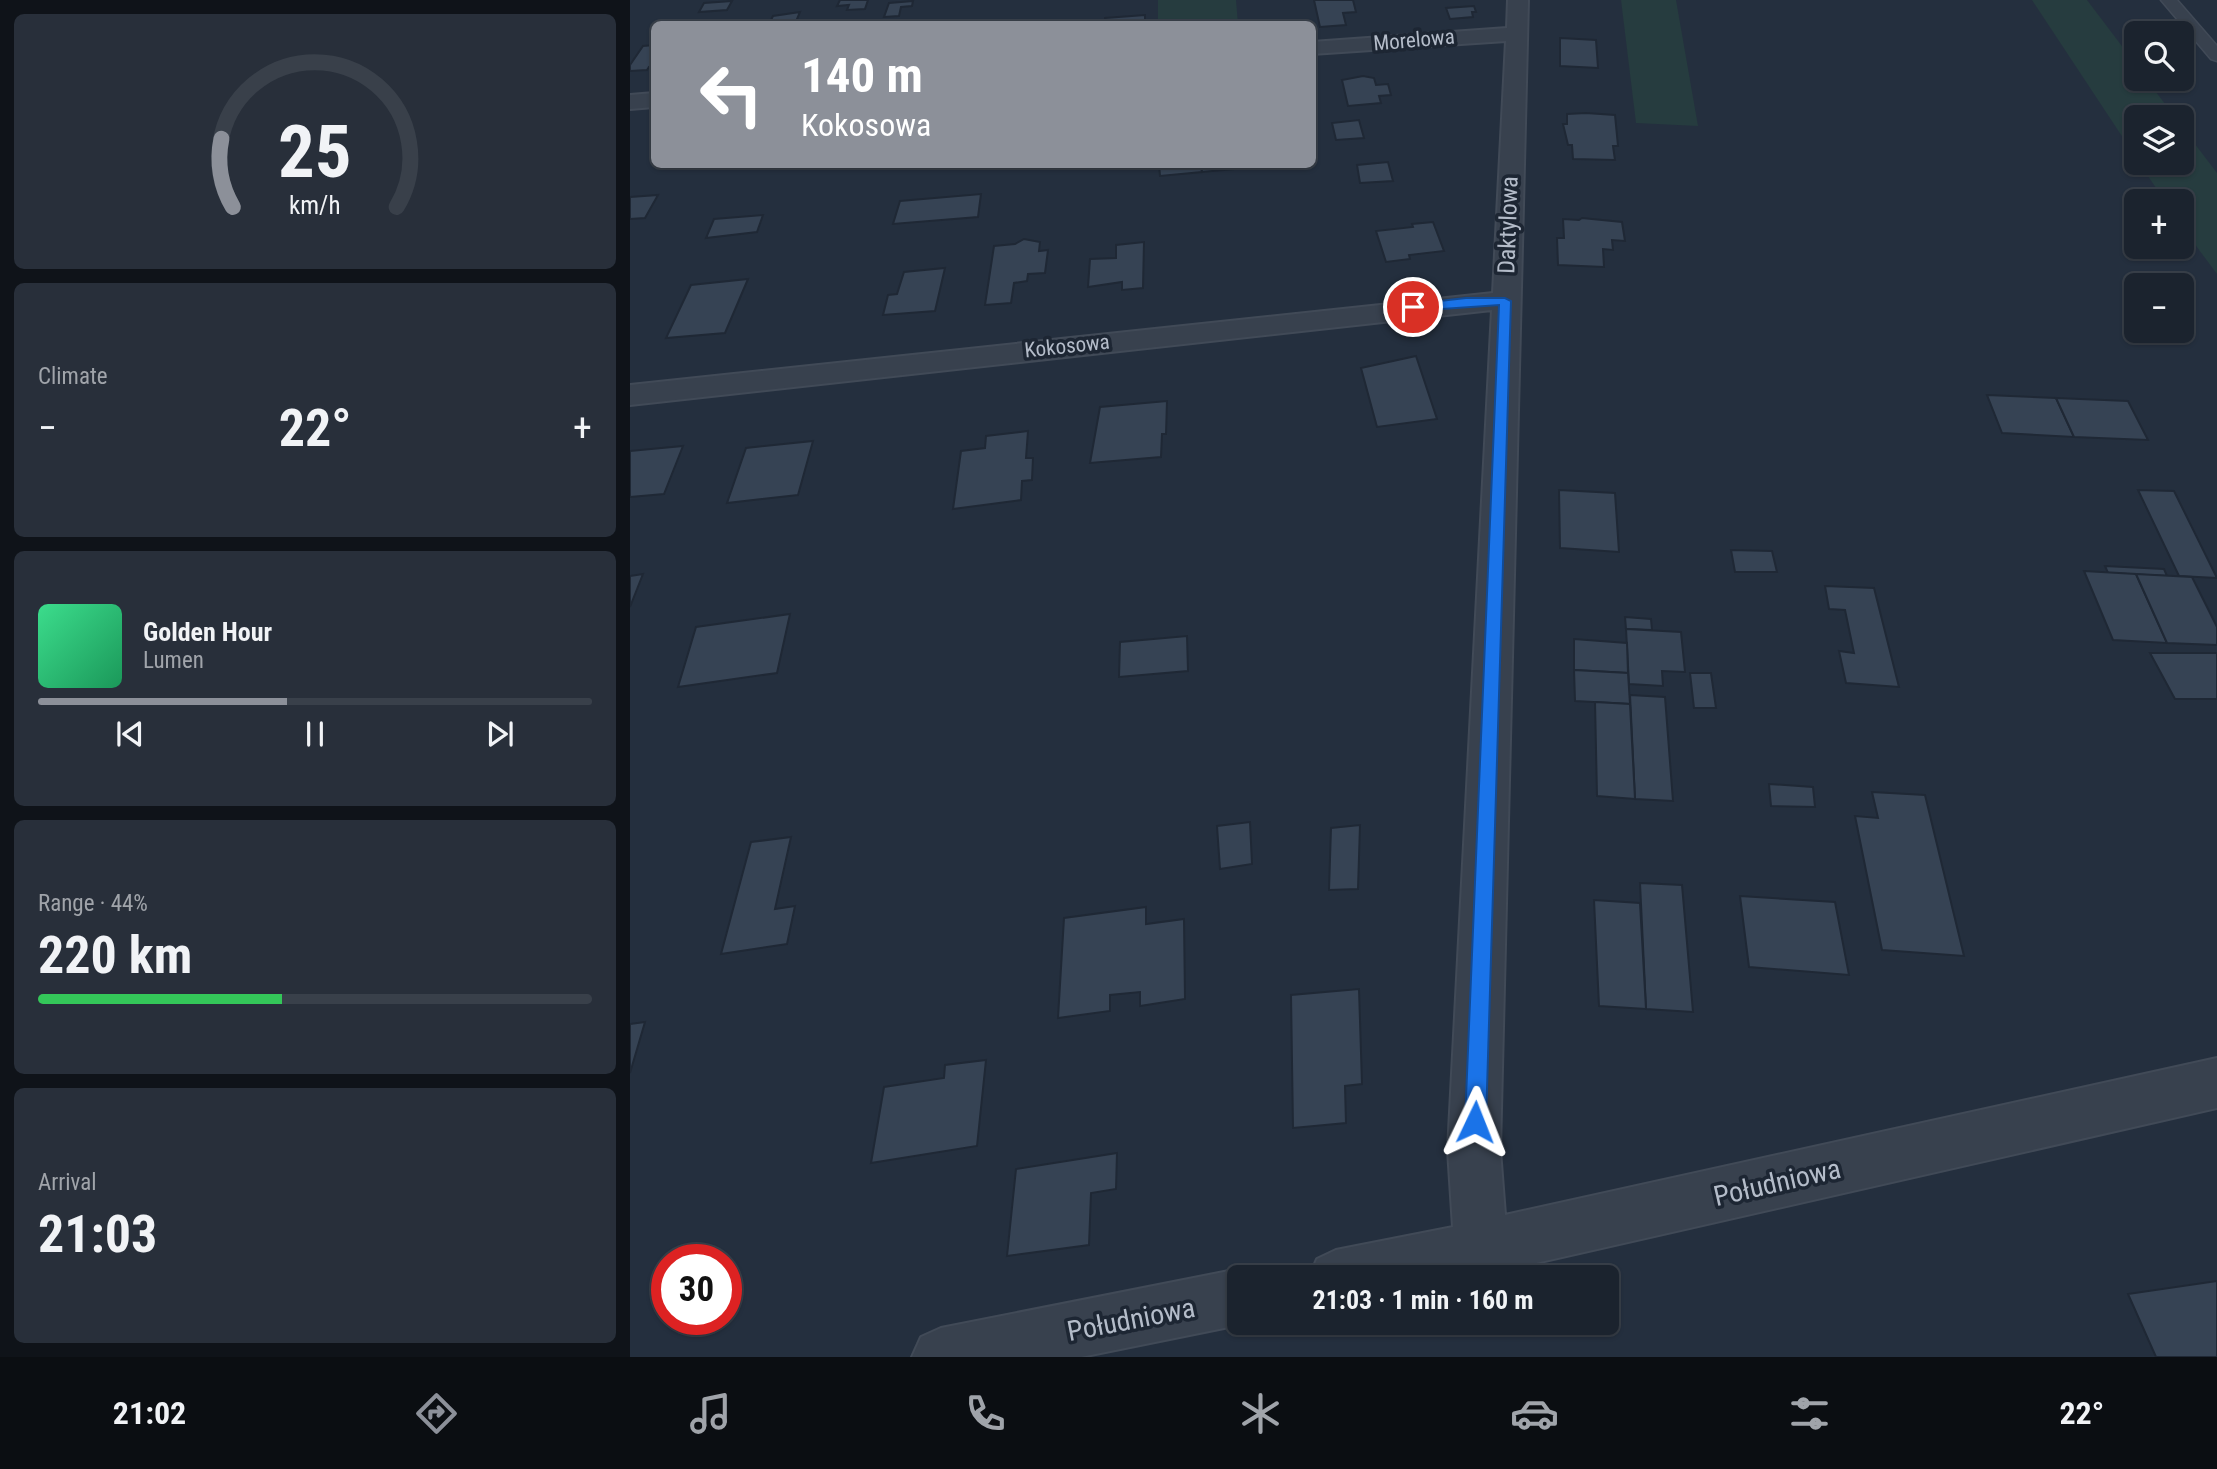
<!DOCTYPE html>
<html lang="en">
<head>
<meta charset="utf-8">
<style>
  :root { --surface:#1b232e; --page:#282f3a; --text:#f1f3f6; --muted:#a0a4aa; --line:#39404a; --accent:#8c9099 }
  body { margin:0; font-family:"Roboto Condensed",sans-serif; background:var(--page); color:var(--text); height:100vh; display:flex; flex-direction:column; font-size:26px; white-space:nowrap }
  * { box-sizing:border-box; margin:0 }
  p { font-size:23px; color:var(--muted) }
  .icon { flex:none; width:38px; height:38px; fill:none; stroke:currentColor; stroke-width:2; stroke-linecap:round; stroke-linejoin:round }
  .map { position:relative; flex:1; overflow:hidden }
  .side { display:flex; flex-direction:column; gap:14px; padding:14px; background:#0f1319; width:630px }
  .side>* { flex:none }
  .top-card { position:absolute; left:21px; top:21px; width:665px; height:147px; border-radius:10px; box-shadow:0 2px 5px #0004,0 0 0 2px var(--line); background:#8c9099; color:#fff; overflow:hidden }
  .fabs { position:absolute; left:1494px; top:21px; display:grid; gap:14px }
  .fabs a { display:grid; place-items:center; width:70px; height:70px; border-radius:10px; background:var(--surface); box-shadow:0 2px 5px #0004,0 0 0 2px var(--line); font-size:35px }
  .speed { position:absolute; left:21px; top:1244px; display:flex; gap:14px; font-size:35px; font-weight:700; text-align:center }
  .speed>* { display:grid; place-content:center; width:91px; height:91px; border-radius:50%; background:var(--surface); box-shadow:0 2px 5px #0004,0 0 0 2px var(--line); line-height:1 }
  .speed .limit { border:10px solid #d22; background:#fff; color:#111 }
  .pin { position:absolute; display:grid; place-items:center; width:60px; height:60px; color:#fff; margin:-30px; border:4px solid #fff; border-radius:50%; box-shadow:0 2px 7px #0007 }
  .me { position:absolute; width:77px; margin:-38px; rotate:2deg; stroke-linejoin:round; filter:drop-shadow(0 0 5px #0008) }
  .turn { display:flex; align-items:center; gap:24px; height:147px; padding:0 35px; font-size:32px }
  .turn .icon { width:91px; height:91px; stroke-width:2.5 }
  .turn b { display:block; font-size:49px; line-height:60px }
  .big { font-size:52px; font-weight:700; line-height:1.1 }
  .side .widget { flex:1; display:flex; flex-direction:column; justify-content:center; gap:10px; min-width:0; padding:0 24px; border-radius:10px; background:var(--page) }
  .side .dial { align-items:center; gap:0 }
  .dial svg { height:182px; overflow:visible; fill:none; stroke:var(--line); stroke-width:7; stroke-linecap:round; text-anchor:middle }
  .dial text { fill:var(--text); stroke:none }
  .song { display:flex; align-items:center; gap:21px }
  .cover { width:84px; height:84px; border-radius:10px; background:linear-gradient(135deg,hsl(150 70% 55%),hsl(150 70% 35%)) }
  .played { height:7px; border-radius:4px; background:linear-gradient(90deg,var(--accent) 45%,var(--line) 45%) }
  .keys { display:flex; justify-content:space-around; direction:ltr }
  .heat { display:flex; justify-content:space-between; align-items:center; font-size:38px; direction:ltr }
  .charge { height:10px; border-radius:5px; background:linear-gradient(90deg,#34c759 44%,var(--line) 0) }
  .trip { position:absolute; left:597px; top:1265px; width:392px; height:70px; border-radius:10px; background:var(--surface); box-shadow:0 2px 5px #0004,0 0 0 2px var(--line); font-weight:700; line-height:70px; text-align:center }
  .menu { display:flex; height:112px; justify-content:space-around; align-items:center; background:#0b0e12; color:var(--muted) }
  .menu .icon { width:49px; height:49px }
  .menu .selected { color:var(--accent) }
  .menu b { font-size:32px; color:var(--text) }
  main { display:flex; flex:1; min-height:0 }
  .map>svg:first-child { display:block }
</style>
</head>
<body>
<main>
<section class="side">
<div class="widget dial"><svg viewBox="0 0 100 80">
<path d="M14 69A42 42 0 1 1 86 69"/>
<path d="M14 69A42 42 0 0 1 9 39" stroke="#8c9099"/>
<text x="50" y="56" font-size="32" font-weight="700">25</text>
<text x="50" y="72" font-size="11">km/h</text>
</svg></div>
<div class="widget"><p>Climate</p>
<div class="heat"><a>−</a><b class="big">22°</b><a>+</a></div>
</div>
<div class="widget">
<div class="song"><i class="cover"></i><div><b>Golden Hour</b><p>Lumen</p></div></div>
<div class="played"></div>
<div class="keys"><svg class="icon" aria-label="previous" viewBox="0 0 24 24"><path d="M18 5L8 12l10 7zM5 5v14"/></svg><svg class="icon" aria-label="pause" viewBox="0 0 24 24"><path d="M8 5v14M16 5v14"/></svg><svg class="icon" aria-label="next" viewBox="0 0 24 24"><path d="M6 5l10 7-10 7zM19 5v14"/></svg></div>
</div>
<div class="widget"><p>Range · 44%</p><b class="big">220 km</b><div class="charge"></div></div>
<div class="widget"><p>Arrival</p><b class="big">21:03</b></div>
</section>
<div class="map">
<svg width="1587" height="1357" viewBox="0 0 1587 1357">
  <rect width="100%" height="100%" fill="#242f3e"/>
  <g fill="#263c3f">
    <polygon points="528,0 606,0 608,24 528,24"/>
    <polygon points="991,0 1046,0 1068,126 1006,123"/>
    <polygon points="1402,0 1457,0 1507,66 1507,79 1516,79 1545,117 1507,117 1507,159"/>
    <polygon points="1552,127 1587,173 1587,274 1552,227 1552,201 1535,201 1509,163 1552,163"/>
  </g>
  <g fill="#364354" stroke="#1f2835" stroke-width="2">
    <polygon points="210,0 238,0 235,9 217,10 219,5 207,6"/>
    <polygon points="684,0 723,0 726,12 713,13 716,25 690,27"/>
    <polygon points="102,1 97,10 69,12 74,3"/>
    <polygon points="283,1 282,6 271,7 269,16 254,17 259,3"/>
    <polygon points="844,6 846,12 842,12 843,17 820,19 816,8"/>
    <polygon points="170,12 165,24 139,24 143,16"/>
    <polygon points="515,15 515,24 475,24 475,18"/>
    <polygon points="446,20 446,24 400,24 400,23"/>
    <polygon points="930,38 966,40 968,68 930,66"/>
    <polygon points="24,45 24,66 19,67 17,70 0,71 0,65 13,46"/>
    <polygon points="733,76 744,78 746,85 758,84 761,95 749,96 751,103 718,106 712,80"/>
    <polygon points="956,113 985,115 988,146 983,146 985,160 943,159 942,145 938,145 933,124 937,124 937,114"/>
    <polygon points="729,120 734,138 706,140 702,123"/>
    <polygon points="758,162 763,181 730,183 727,165"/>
    <polygon points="529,164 571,164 572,172 530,176"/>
    <polygon points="571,164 615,164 615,168 572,172"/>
    <polygon points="351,194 348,217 263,224 270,201"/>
    <polygon points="28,195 15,218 0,219 0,197"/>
    <polygon points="133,215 127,232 76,238 84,219"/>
    <polygon points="952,218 992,222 995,241 982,240 983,250 973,249 974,267 928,265 927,238 934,238 933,219 949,220"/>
    <polygon points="803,222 814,251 779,255 780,259 756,262 746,231 783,227 782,224"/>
    <polygon points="394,239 410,242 409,251 418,250 415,273 398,274 397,281 384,283 381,303 355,305 364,246 385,244"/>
    <polygon points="514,242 513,288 492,290 492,282 458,287 460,259 486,258 486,245"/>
    <polygon points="315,268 305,311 253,315 258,295 267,294 274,272"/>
    <polygon points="118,279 95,333 36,338 61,285"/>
    <polygon points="786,356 807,419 747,427 731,368"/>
    <polygon points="1357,395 1426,398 1444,437 1372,433"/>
    <polygon points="1426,398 1498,401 1518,440 1444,437"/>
    <polygon points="537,401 536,434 532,434 531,457 460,463 470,407"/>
    <polygon points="398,431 396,458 403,458 402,480 392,481 391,500 323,509 331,451 355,448 356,436"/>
    <polygon points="183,441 168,495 97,503 116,448"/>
    <polygon points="53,446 34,494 0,497 0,451"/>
    <polygon points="929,490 985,493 989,552 930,548"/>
    <polygon points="1508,490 1544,491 1587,578 1549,576"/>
    <polygon points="1101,550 1142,551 1147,572 1105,572"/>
    <polygon points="1475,566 1534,569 1537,576 1478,573"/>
    <polygon points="1454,571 1506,574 1537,643 1483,640"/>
    <polygon points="13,574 0,607 0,576"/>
    <polygon points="1506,574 1562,577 1587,627 1587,645 1537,643"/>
    <polygon points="1195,586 1244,588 1269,687 1216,683 1209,651 1224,653 1215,610 1199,609"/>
    <polygon points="160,614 147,673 48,687 66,627"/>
    <polygon points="995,617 1021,619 1022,630 996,629"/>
    <polygon points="996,629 1051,632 1055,672 1032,671 1033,686 999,684"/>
    <polygon points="557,636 558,671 489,677 490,642"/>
    <polygon points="944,639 997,643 998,673 944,670"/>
    <polygon points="1520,653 1587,653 1587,699 1545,699"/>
    <polygon points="944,670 998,673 1000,704 945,701"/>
    <polygon points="1060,673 1081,673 1086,708 1064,708"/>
    <polygon points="1000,695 1035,697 1043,801 1005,799"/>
    <polygon points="965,702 1000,704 1005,799 967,796"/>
    <polygon points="1139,784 1183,787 1185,807 1141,806"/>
    <polygon points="1242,792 1295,795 1334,956 1252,950 1225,816 1248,818"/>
    <polygon points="620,822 622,864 590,869 587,826"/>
    <polygon points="730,825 728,889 699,890 701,828"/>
    <polygon points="161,837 145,909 165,906 157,944 91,954 121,842"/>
    <polygon points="1010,883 1052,885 1063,1012 1016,1009"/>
    <polygon points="1110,896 1205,902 1219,975 1119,967"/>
    <polygon points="964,900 1010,903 1016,1009 969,1006"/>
    <polygon points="516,907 516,924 554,919 555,999 510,1006 510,992 480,995 480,1011 428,1018 434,918"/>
    <polygon points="729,989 732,1084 715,1086 716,1123 663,1128 661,995"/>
    <polygon points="15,1022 0,1073 0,1024"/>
    <polygon points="356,1060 347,1146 241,1163 254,1087 314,1078 315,1065"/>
    <polygon points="487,1153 486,1189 461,1193 459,1245 377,1256 386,1169"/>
    <polygon points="1587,1281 1587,1357 1526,1357 1498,1294"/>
  </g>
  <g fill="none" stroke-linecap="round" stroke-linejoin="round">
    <defs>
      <polygon id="service" points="1531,0 1547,0 1587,46 1587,61 1581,59"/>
      <g id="minor">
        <polygon points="878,0 898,0 870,1150 875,1215 1587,1058 1587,1108 840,1278 679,1278 687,1259 706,1250 823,1227 818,1150 862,310 0,405 0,385 863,293 876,41 682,54 682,42 877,28"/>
        <polygon points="24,93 24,107 0,109 0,95"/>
        <polygon points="609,1269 629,1278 609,1278 609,1323 613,1323 609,1325 451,1357 282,1357 291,1337 311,1328"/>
      </g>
    </defs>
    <use href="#service" stroke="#414a57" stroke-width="3"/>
    <use href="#minor" stroke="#414a57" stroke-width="4"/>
    <use href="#service" fill="#38414e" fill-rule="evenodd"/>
    <use href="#minor" fill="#38414e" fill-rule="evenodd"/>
  </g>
  <polygon fill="#1a73e8" stroke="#114b97" stroke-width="2" points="836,298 875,298 881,301 856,1122 853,1130 845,1133 838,1130 835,1122 869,305 783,311 777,307 783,304"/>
  <g text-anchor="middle" stroke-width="7" stroke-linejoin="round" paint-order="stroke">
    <g font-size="21" fill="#b4bcc9" stroke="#1d2633">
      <text transform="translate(784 40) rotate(-5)" y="7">Morelowa</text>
      <text transform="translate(437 346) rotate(-6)" y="7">Kokosowa</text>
    </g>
    <g font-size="24" fill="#b4bcc9" stroke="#1d2633">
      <text transform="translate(878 225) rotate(-88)" y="8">Daktylowa</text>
    </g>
    <g font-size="28" fill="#b4bcc9" stroke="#1d2633">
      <text transform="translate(1147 1182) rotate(-13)" y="10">Południowa</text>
      <text transform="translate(501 1319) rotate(-11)" y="10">Południowa</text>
    </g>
  </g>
</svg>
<div class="fabs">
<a><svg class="icon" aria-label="search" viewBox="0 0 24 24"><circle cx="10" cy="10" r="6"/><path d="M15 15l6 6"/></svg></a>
<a><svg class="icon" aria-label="layers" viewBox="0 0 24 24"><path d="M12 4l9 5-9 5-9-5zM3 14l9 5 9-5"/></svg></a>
<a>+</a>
<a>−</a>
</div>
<div class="speed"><div class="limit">30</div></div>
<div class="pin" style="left:783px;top:307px;background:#d93025"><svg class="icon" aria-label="arrive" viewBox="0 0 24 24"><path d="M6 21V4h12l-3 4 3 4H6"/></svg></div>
<svg class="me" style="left:845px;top:1122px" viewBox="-20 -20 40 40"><path d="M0-17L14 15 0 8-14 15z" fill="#1a73e8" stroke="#fff" stroke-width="4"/></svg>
<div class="trip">21:03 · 1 min · 160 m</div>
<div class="top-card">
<div class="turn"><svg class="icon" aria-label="left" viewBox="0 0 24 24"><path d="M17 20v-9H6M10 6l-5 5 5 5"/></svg><div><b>140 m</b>Kokosowa</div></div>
</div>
</div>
</main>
<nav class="menu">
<b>21:02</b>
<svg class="icon selected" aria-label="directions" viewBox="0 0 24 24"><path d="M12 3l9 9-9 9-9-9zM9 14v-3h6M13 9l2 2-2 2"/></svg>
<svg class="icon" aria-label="music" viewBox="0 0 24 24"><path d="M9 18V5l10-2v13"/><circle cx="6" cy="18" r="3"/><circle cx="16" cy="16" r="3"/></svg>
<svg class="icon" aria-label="phone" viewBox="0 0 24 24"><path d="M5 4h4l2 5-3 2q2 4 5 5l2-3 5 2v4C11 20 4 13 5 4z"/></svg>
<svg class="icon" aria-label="climate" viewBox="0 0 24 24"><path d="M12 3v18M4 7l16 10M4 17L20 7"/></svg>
<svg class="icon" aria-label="car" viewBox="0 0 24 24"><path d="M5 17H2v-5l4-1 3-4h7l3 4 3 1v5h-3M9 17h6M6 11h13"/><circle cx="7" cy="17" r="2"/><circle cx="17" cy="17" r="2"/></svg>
<svg class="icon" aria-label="filters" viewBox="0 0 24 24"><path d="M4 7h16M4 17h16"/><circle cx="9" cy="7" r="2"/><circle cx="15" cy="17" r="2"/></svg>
<b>22°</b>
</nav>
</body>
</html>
